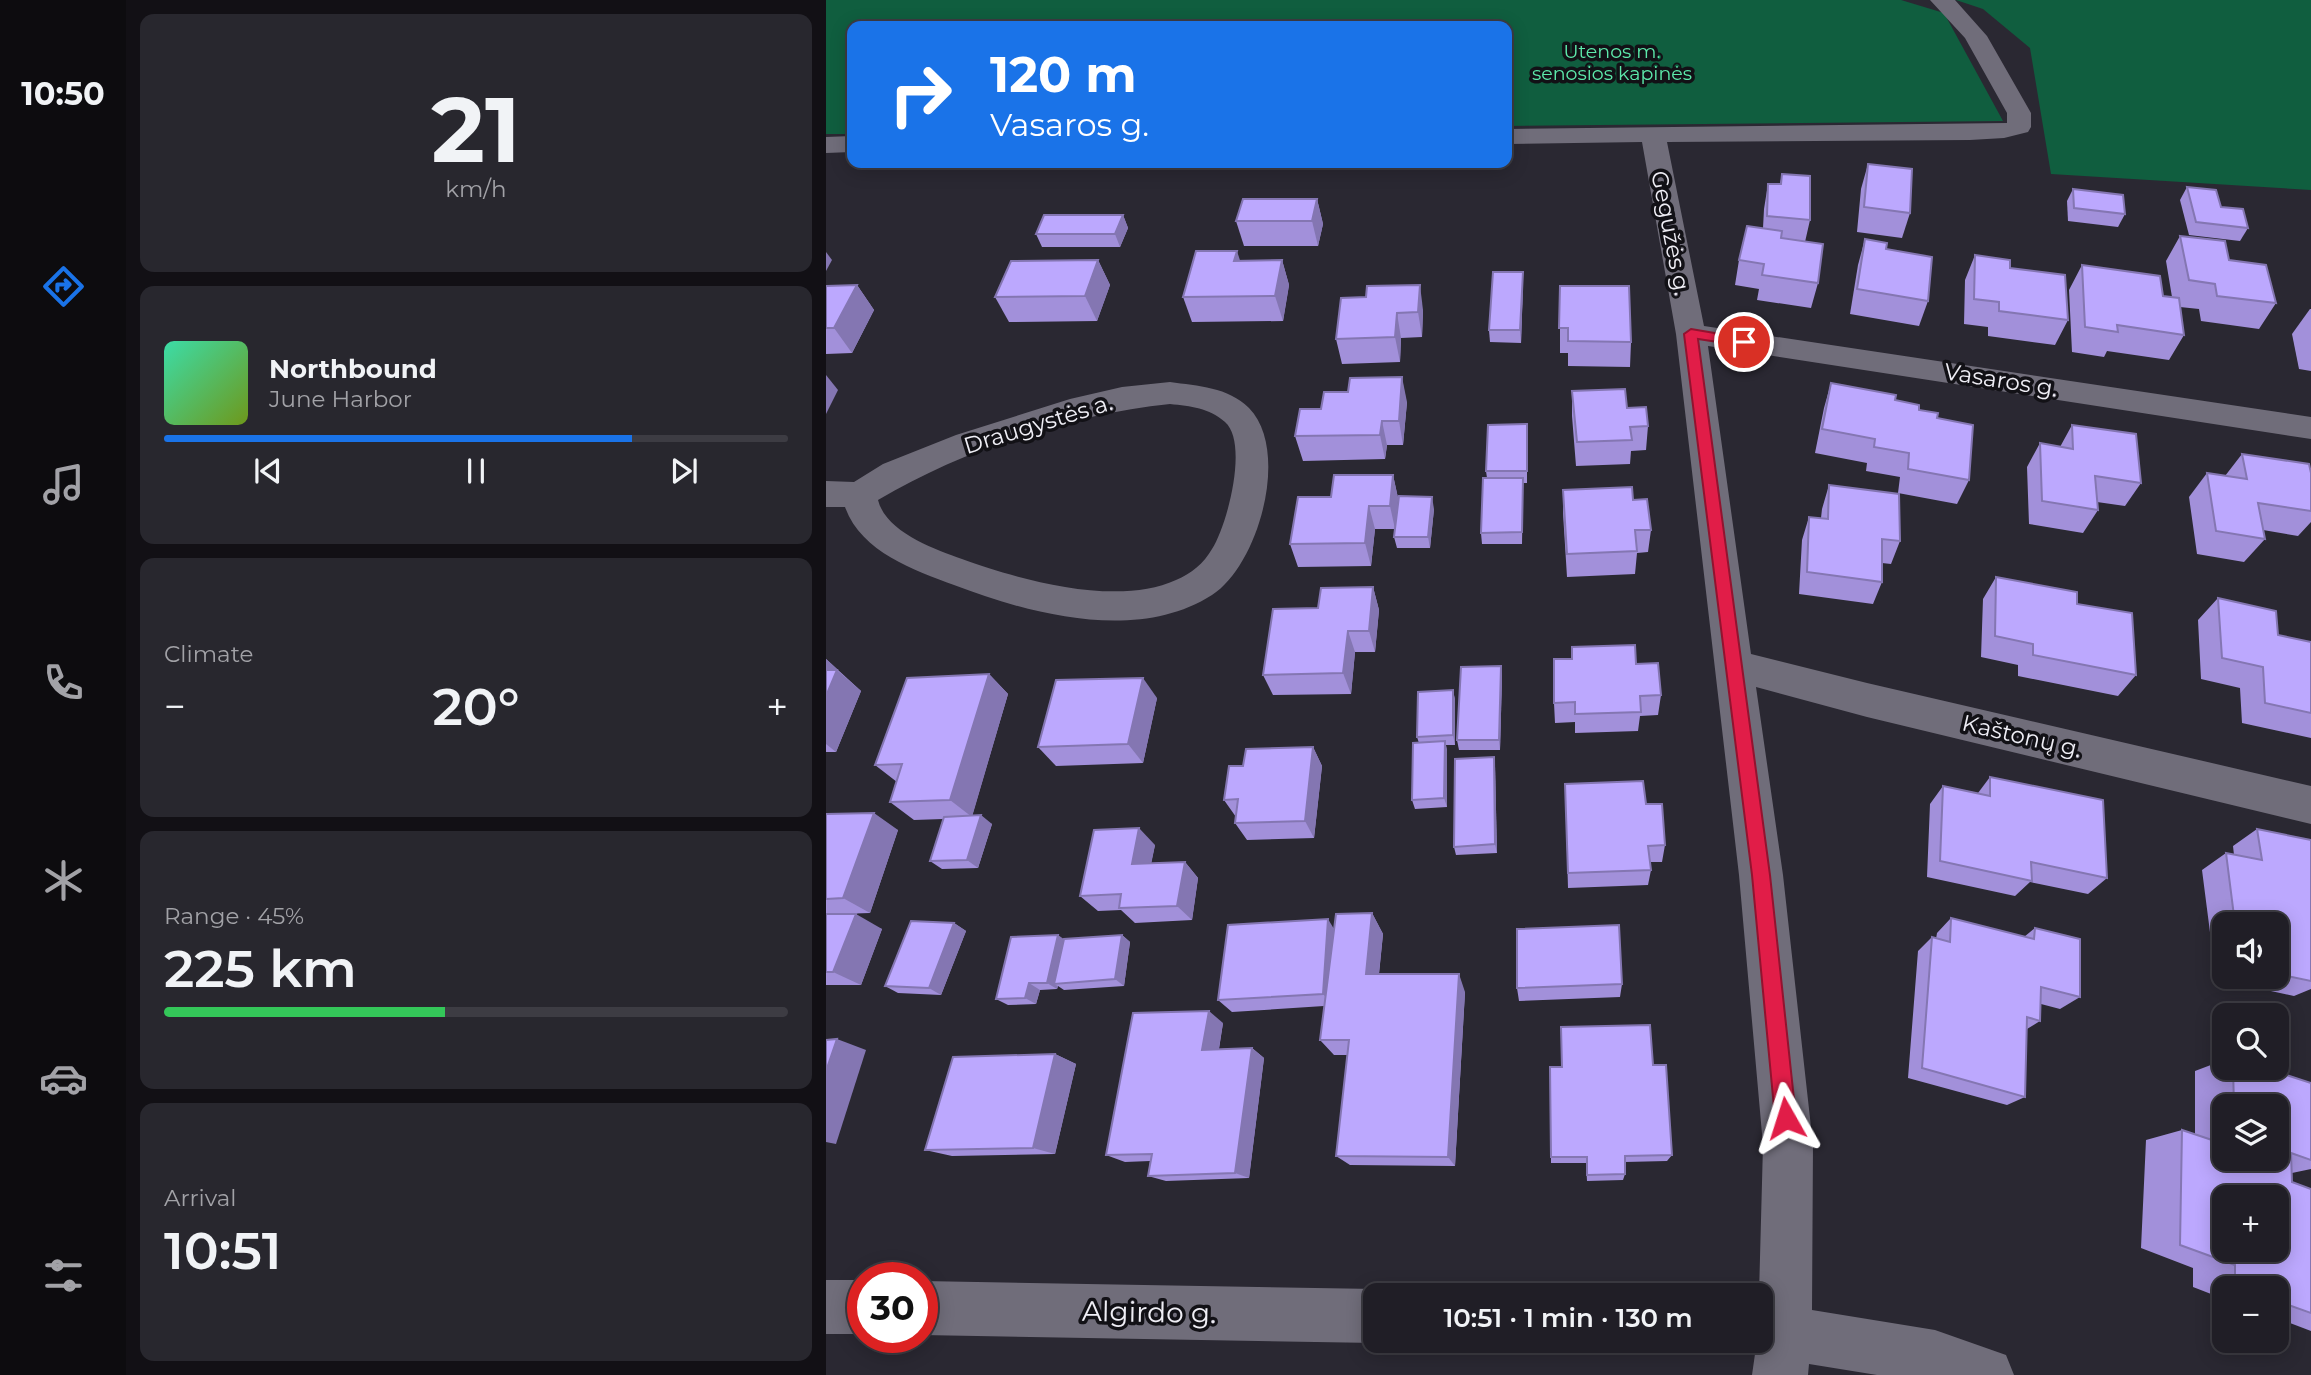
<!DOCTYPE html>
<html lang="en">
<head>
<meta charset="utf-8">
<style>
  :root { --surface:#201e26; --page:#28272e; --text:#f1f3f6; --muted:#a2a2a7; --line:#3d3c43; --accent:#1a73e8 }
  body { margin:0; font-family:Montserrat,sans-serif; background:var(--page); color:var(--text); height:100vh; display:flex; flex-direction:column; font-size:26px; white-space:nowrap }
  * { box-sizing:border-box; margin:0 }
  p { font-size:23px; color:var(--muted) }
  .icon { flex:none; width:38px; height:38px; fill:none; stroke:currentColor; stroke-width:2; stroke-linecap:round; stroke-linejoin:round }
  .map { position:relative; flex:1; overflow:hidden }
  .details { display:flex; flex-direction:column; gap:14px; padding:14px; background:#121015; width:700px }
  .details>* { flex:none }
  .banner { position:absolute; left:21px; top:21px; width:665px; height:147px; border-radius:14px; box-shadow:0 4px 18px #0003,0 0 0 2px var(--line); background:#1a73e8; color:#fff; overflow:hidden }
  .fabs { position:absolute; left:1386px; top:912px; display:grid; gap:14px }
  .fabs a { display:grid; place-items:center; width:77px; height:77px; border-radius:14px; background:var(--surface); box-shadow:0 4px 18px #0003,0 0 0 2px var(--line); font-size:35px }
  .speed { position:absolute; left:21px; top:1262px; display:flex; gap:14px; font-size:35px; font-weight:700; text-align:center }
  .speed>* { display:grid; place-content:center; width:91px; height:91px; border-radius:50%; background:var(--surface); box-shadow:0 4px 18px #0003,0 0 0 2px var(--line); line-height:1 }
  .speed .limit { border:10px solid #d22; background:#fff; color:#111 }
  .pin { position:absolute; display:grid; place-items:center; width:60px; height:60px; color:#fff; margin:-30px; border:4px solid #fff; border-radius:50%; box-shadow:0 2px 7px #0007 }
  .me { position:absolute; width:77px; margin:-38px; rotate:354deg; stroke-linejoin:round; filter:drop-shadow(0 0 5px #0008) }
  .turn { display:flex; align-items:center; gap:24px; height:147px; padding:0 28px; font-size:32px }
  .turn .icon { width:91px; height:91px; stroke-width:2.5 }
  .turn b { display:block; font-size:49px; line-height:60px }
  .big { font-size:52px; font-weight:600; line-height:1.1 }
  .details .card { flex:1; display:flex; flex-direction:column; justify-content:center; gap:10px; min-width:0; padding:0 24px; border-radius:14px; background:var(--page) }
  .details .dial { align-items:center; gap:0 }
  .dial b { font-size:91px; line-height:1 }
  .song { display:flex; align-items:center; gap:21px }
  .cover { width:84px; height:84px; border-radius:10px; background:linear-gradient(135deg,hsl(160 70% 55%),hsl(80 70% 35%)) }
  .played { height:7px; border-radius:4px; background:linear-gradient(90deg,var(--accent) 75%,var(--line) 75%) }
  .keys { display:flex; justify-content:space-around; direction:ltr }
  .heat { display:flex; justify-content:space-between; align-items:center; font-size:38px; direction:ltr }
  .charge { height:10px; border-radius:5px; background:linear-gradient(90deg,#34c759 45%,var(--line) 0) }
  .trip { position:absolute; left:537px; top:1283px; width:410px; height:70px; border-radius:14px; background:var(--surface); box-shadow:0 4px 18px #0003,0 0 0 2px var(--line); font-weight:600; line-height:70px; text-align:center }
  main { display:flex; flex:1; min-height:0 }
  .tabs { display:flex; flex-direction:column; width:126px; justify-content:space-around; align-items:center; background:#0d0c0f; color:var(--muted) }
  .tabs .icon { width:49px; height:49px }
  .tabs .on { color:var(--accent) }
  .tabs b { font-size:32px; color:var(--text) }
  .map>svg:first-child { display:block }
</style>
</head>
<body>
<main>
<nav class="tabs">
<b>10:50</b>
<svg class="icon on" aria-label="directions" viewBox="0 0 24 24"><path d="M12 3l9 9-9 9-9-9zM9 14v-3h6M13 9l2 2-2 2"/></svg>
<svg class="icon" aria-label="music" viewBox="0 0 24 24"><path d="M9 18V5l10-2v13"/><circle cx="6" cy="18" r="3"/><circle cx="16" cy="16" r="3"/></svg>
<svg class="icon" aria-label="phone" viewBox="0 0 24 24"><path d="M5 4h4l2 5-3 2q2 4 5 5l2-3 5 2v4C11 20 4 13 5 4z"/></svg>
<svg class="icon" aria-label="climate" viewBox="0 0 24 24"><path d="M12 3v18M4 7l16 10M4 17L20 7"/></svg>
<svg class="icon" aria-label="car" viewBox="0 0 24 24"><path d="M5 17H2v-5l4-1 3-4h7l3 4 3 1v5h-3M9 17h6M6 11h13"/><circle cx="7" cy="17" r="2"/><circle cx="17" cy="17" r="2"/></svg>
<svg class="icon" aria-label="filters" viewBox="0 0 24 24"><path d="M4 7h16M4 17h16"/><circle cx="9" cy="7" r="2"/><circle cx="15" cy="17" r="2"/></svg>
</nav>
<section class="details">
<div class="card dial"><b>21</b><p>km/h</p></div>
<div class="card">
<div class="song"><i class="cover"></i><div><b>Northbound</b><p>June Harbor</p></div></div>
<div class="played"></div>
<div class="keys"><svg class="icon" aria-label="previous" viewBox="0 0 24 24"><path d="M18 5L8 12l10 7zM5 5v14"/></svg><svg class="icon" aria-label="pause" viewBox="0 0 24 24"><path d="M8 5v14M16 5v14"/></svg><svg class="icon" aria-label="next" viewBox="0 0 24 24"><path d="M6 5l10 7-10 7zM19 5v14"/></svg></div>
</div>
<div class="card"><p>Climate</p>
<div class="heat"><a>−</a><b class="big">20°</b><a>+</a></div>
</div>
<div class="card"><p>Range · 45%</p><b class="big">225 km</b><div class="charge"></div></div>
<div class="card"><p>Arrival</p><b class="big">10:51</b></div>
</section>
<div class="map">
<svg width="1485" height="1375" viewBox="0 0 1485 1375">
  <rect width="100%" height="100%" fill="#2a2832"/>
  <g fill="#105e3f">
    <polygon points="0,0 1075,0 1118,13 1177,121 681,126 681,26 26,26 26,134 0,134"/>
    <polygon points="1130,0 1485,0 1485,190 1225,174 1204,48 1157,9"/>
  </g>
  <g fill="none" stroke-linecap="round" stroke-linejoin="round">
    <g fill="#706d7a" fill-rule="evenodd">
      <polygon points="1104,0 1129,0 1161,36 1205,113 1205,127 1202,132 1178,138 1144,140 841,142 878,326 1485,417 1485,439 882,346 925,654 1041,683 1485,786 1485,824 1041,717 930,687 957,875 987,1145 986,1310 1109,1330 1180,1355 1188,1375 1051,1375 983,1364 982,1375 926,1375 929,1354 915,1348 912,1340 934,1340 933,1295 937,1145 913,875 850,334 816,142 681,144 681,129 1181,123 1181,113 1139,38"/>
      <polygon points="26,136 26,152 0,153 0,137"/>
      <path d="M344 382C372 386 402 387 423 408 465 451 432 566 386 595 311 643 204 614 128 585 88 570 35 552 19 507H0V481L28 482 57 464 130 435 244 399 296 387ZM344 404C365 406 383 408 399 422 423 443 401 526 386 549 378 563 365 574 350 580 291 607 194 580 136 559 108 549 60 532 52 500 141 448 242 415 344 404Z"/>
      <rect x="0" y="1280" width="37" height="54"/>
      <polygon points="96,1281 550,1289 564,1295 550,1295 550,1340 556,1340 550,1343 96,1335"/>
    </g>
  </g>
  <g fill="#a290da" fill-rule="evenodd">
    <polygon points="1042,164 1084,213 1076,238 1031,232 1035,189"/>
    <polygon points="956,174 984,220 979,242 992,283 985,308 931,300 933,289 909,285 913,260 937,228 938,209 942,184 954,184"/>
    <polygon points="1361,187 1395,207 1422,228 1414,241 1363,235 1354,200"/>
    <polygon points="1247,189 1299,214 1292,227 1242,221 1241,201"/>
    <polygon points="491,199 497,224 492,246 418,246 410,221"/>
    <polygon points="297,215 302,228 294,247 216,247 210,234"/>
    <polygon points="1354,236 1403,260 1450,303 1433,329 1375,321 1373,309 1354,307 1358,335 1343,360 1281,351 1278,357 1246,352 1243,290 1256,265 1337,296 1346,297 1340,261"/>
    <polygon points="1039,239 1060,249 1102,301 1093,326 1024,314 1032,265"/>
    <polygon points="1149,255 1184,268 1242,320 1229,345 1162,336 1162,327 1138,324 1139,280"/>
    <polygon points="272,260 284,285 271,321 183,322 169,297"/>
    <polygon points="456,260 463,285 457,321 366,322 357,297 414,261"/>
    <polygon points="31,285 48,310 26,353 0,354 0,286"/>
    <polygon points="697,285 695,343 664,342 663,330"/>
    <polygon points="734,286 805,342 804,367 742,366 742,353 734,353"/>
    <polygon points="540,297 597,310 596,337 575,338 574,362 516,364 510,339"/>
    <polygon points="1484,309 1485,309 1485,371 1473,369 1466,334"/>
    <polygon points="1005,383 1093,410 1111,418 1143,480 1131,504 1072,493 1074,477 1040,471 1041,463 989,453 998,408"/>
    <polygon points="746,391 801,408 822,426 820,450 805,451 804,464 750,466 746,416"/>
    <polygon points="581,402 577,445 561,445 559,459 477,461 469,436 495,409"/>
    <polygon points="701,424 701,483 697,483 696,544 656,544 655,533 661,478 660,471"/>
    <polygon points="1246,425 1315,483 1299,506 1271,502 1272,510 1257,533 1203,524 1201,467 1214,443 1234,447"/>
    <polygon points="1416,454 1485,511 1485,522 1472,536 1437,530 1439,539 1418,562 1371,554 1363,497 1381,473 1399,476"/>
    <polygon points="567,475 572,498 570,523 608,509 604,548 571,548 568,537 569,529 549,529 545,566 472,567 464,544 505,497"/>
    <polygon points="1003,485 1074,541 1065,564 1056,563 1056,582 1047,604 973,594 976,540 983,517 995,518 996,509"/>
    <polygon points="737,490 807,500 825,530 822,552 811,553 809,574 741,577 737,513"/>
    <polygon points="1170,577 1251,604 1310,675 1292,696 1192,676 1192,665 1155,657 1157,599"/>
    <polygon points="547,587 553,610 549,652 529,652 525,694 447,695 437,675 492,608"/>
    <polygon points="1392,598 1452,635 1485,642 1485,738 1416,723 1414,688 1375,679 1372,620"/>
    <polygon points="0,659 35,691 10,752 0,752"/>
    <polygon points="810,664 835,695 832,715 814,716 812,731 749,733 749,722 729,723 728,703"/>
    <polygon points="675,666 676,677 674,750 633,750 631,740"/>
    <polygon points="163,674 182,694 146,816 166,824 152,868 116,869 104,861 117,819 88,820 64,802 71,782 49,765"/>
    <polygon points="627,690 629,700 629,745 620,745 621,751 621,807 589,809 586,800 593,743 591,737"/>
    <polygon points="331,698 317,763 230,766 212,747"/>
    <polygon points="487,747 496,766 488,838 421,840 409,823 410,817 398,800 417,766"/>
    <polygon points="669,766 671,853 630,855 628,847"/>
    <polygon points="1164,777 1281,878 1262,894 1204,882 1189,896 1101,877 1104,804 1117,786 1152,793"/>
    <polygon points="739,784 820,804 839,845 836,862 824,862 825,870 822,885 742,888"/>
    <polygon points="0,814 72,830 44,913 14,914 56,929 35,985 0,985"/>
    <path d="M1431 829 1485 840V989L1468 996 1390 979 1376 870 1400 853 1408 855 1407 846ZM1398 924H1451V976H1398Z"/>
    <polygon points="329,845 325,863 359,862 372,878 366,920 309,923 295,910 272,911 254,896"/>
    <polygon points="546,913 557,934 553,974 639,992 629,1166 524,1165 510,1156 522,1055 508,1055 494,1040 498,1006 406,1012 392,1000 508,928"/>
    <polygon points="1125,918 1198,937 1209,928 1254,997 1234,1009 1215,1004 1214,1021 1201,1029 1199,1097 1181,1105 1082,1078 1092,951 1106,937 1110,939 1111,933"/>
    <polygon points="128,923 140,931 115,995 72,993 59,986"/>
    <polygon points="296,935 304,942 298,986 238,990 232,986 231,989 214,990 210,1004 182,1005 170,999 238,939"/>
    <polygon points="796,984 794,997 693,1001 691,988"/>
    <polygon points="397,1023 393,1049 426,1048 438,1058 423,1178 340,1181 322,1176 324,1161 299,1162 280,1155"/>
    <polygon points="229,1054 250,1064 229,1154 126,1156 99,1150"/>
    <path d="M1398 1060V1068H1439L1485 1160V1169L1466 1173V1182L1485 1189V1331L1451 1318V1288H1398V1299L1367 1287V1268L1315 1248 1320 1140 1356 1130 1369 1134V1071ZM1398 1106H1451L1398 1158Z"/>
    <polygon points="827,1065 846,1155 841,1161 799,1162 799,1174 797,1180 761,1181 760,1163 725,1163 725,1157"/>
  </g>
  <g fill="#8476b2">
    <polygon points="491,199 497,224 492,246 486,221"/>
    <polygon points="297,215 302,228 294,247 289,234"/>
    <polygon points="411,251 419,276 408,261"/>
    <polygon points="0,252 6,260 0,271"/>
    <polygon points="272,260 284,285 271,321 259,296"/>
    <polygon points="456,260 463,285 457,321 449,296"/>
    <polygon points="697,272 697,285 695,343 694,330"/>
    <polygon points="31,285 48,310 26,353 8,328"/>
    <polygon points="594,285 597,310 596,337 592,312"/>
    <polygon points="571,313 575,338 574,362 569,337"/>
    <polygon points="0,375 12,390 0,414"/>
    <polygon points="576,377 581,402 577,445 573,421"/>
    <polygon points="556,421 561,445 559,459 554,435"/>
    <polygon points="567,475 572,498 569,529 564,506"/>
    <polygon points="606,497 608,509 604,548 602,537"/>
    <polygon points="543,506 549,529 545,566 539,543"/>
    <polygon points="547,587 553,610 549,652 543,631"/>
    <polygon points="522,631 529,652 525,694 517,673"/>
    <polygon points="0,659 11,669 2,692 0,690"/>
    <polygon points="675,666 676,677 674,750 673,740"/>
    <polygon points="11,670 35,691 10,752 0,744 0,696"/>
    <polygon points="163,674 182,694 146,817 124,800"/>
    <polygon points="317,678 331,698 317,763 302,744"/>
    <polygon points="627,690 629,700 629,745 627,735"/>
    <polygon points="619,741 621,751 621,807 618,798"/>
    <polygon points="487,747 496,766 488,838 479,821"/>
    <polygon points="668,757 669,766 671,853 669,844"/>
    <polygon points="48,813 72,830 44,913 17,898"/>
    <polygon points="155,815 166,824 152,868 141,860"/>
    <polygon points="313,828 329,845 322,880 306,864"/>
    <polygon points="359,862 372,878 366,920 351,906"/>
    <polygon points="546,913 557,934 551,992 540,974"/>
    <polygon points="30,914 56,929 35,985 7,972"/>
    <polygon points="502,919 511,934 507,1006 497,994"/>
    <polygon points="128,923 140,931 115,995 103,988"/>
    <polygon points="232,935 242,942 228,984 232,986 231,989 221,983"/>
    <polygon points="296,935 304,942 298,986 289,979"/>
    <polygon points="633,974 639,992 629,1166 622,1157"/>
    <polygon points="203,983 214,990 210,1004 199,998"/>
    <polygon points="383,1011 397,1023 391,1060 376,1050"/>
    <polygon points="11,1039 40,1050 10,1144 0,1142 0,1071"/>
    <polygon points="426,1048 438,1058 423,1178 409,1173"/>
    <polygon points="229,1054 250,1064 229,1154 207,1148"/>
  </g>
  <g fill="#bca8fe" stroke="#8476b2" stroke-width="2" fill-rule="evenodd">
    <polygon points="1042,164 1086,169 1084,213 1038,207"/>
    <polygon points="956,174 984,176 984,220 941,216 942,184 955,184"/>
    <polygon points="1361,187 1390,190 1395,207 1417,209 1422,228 1370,222"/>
    <polygon points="1247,189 1297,195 1299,214 1248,208"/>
    <polygon points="417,199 491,199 486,221 410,221"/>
    <polygon points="218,215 297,215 289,234 210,234"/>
    <polygon points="921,226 956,231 955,238 997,244 992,283 936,275 938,264 913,260"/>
    <polygon points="1354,236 1399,241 1403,260 1440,265 1450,303 1391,296 1389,284 1363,280"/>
    <polygon points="1039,239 1061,243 1060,249 1106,257 1102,301 1031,289"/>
    <polygon points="370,251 411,251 408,261 456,260 449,296 357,297"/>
    <polygon points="1149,255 1184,260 1184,268 1239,275 1242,320 1173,311 1173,302 1148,299"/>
    <polygon points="272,260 259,296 169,297 185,261"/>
    <polygon points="1256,265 1334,276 1337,296 1353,298 1358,335 1291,325 1292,332 1259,327"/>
    <polygon points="667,272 697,272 694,330 663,330"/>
    <polygon points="31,285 8,328 0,328 0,286"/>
    <polygon points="594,285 592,312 571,313 569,337 510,339 515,298 540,297 541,286"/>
    <polygon points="734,286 803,286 805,342 742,341 742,328 733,328"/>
    <polygon points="576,377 573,421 556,421 554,435 469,436 474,409 495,409 498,392 522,392 524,378"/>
    <polygon points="1005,383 1070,395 1069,400 1093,405 1093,410 1112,413 1111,418 1147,425 1143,480 1082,469 1083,453 1048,447 1049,439 996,429"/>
    <polygon points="799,389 801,408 820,407 822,426 804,427 806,440 751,442 746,391"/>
    <polygon points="701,424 701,471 660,471 662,425"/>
    <polygon points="1246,425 1310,434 1315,483 1269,476 1272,510 1216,501 1214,443 1247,449"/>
    <polygon points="1416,454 1483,464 1485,473 1485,511 1432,503 1439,539 1390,531 1381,473 1421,479"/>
    <polygon points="508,475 567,475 564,506 543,506 539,543 464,544 472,497 505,497"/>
    <polygon points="657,478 697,478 696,532 655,533"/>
    <polygon points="1003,485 1073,494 1074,541 1056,539 1056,582 981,572 983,517 1002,519"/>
    <polygon points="806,487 807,500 821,499 825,530 809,530 811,551 741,554 737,490"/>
    <polygon points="573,496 606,497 602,537 568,537"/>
    <polygon points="1170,577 1251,592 1251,604 1306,613 1310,675 1207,655 1207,644 1169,636"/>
    <polygon points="547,587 543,631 522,631 517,673 437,675 447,609 492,608 495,588"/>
    <polygon points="1392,598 1450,611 1452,635 1485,642 1485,713 1439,703 1437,667 1396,658"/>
    <polygon points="809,645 810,664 832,663 835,695 814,696 815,712 749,714 749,702 728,703 728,659 746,659 746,647"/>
    <polygon points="675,666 673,740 631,740 635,667"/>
    <polygon points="0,670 11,670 0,696"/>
    <polygon points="163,674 124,800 64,802 76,764 49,765 81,678"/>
    <polygon points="317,678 302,744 212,747 230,680"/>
    <polygon points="627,690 627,735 591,737 592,692"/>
    <polygon points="619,741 618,798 586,800 587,743"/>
    <polygon points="487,747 479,821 409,823 412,799 398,800 403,766 417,766 420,749"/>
    <polygon points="668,757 669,844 628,847 629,759"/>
    <polygon points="1164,777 1277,800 1281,878 1205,862 1206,881 1114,861 1117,786 1164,796"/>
    <polygon points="817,781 820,804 836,804 839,845 822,846 825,870 742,873 739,784"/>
    <polygon points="48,813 17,898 0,899 0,814"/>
    <polygon points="155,815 141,860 104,861 118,817"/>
    <polygon points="313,828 306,864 359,862 351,906 293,908 295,894 254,896 268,830"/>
    <polygon points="1431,829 1485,840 1485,981 1451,974 1451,924 1409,924 1400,853 1436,860"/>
    <polygon points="546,913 540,974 633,974 622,1157 510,1156 523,1040 494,1040 510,914"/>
    <polygon points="0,914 30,914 7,972 0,972"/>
    <polygon points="1125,918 1208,939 1209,928 1254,939 1254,997 1215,987 1214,1021 1201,1017 1199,1097 1096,1068 1106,937 1124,942"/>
    <polygon points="502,919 497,994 392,1000 402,925"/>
    <polygon points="85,921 128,923 103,988 59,986"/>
    <polygon points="793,925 796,984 691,988 691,929"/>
    <polygon points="232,935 221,983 203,983 199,998 170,999 185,937"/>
    <polygon points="296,935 289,979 228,984 238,939"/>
    <polygon points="383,1011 376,1050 426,1048 409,1173 322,1176 326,1154 280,1155 307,1013"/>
    <polygon points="824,1025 827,1065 840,1065 846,1155 799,1156 799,1174 761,1175 761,1157 725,1157 724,1067 736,1067 735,1027"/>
    <polygon points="11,1039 0,1071 0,1040"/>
    <polygon points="229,1054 207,1148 99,1150 127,1057"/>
    <path d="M1407 1068H1439L1485 1083V1160L1465 1153 1466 1182 1485 1189V1313L1451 1301V1288H1415L1409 1286V1265L1354 1245 1356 1130 1398 1144V1158H1451V1106H1408ZM1398 1197H1451V1250H1398Z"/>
  </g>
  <polygon fill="#e11d48" stroke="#92132f" stroke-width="2" points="865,329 918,338 924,342 918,346 872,339 944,875 970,1118 967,1126 960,1129 952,1126 949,1118 926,875 858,334"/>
  <g text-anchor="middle" stroke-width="7" stroke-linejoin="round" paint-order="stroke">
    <g font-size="19" fill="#5deaab" stroke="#121116">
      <text x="786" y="58">Utenos m.<tspan x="786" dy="22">senosios kapinės</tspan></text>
    </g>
    <g font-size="23" fill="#efeef5" stroke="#121116">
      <text transform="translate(845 233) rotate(79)" y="8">Gegužės g.</text>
      <text transform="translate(1175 380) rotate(9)" y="8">Vasaros g.</text>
      <text transform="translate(212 424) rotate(-17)" y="8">Draugystės a.</text>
      <text transform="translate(1196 736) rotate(13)" y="8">Kaštonų g.</text>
    </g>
    <g font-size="28" fill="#efeef5" stroke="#121116">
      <text transform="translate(323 1312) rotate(1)" y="10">Algirdo g.</text>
    </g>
  </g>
</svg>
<div class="fabs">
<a><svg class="icon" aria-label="sound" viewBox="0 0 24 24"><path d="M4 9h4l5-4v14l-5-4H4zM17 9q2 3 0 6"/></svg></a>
<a><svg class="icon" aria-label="search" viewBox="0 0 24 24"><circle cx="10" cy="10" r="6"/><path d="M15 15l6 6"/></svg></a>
<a><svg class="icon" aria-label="layers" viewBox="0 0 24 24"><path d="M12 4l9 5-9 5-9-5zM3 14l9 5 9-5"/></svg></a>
<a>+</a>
<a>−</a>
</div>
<div class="speed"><div class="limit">30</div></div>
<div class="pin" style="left:918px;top:342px;background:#d93025"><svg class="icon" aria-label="arrive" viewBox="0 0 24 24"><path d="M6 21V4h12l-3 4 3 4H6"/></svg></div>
<svg class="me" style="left:960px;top:1118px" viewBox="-20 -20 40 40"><path d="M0-17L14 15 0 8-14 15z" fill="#e11d48" stroke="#fff" stroke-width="4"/></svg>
<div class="trip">10:51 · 1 min · 130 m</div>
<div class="banner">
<div class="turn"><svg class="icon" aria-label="right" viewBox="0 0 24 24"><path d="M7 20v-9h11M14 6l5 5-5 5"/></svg><div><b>120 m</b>Vasaros g.</div></div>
</div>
</div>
</main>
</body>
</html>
